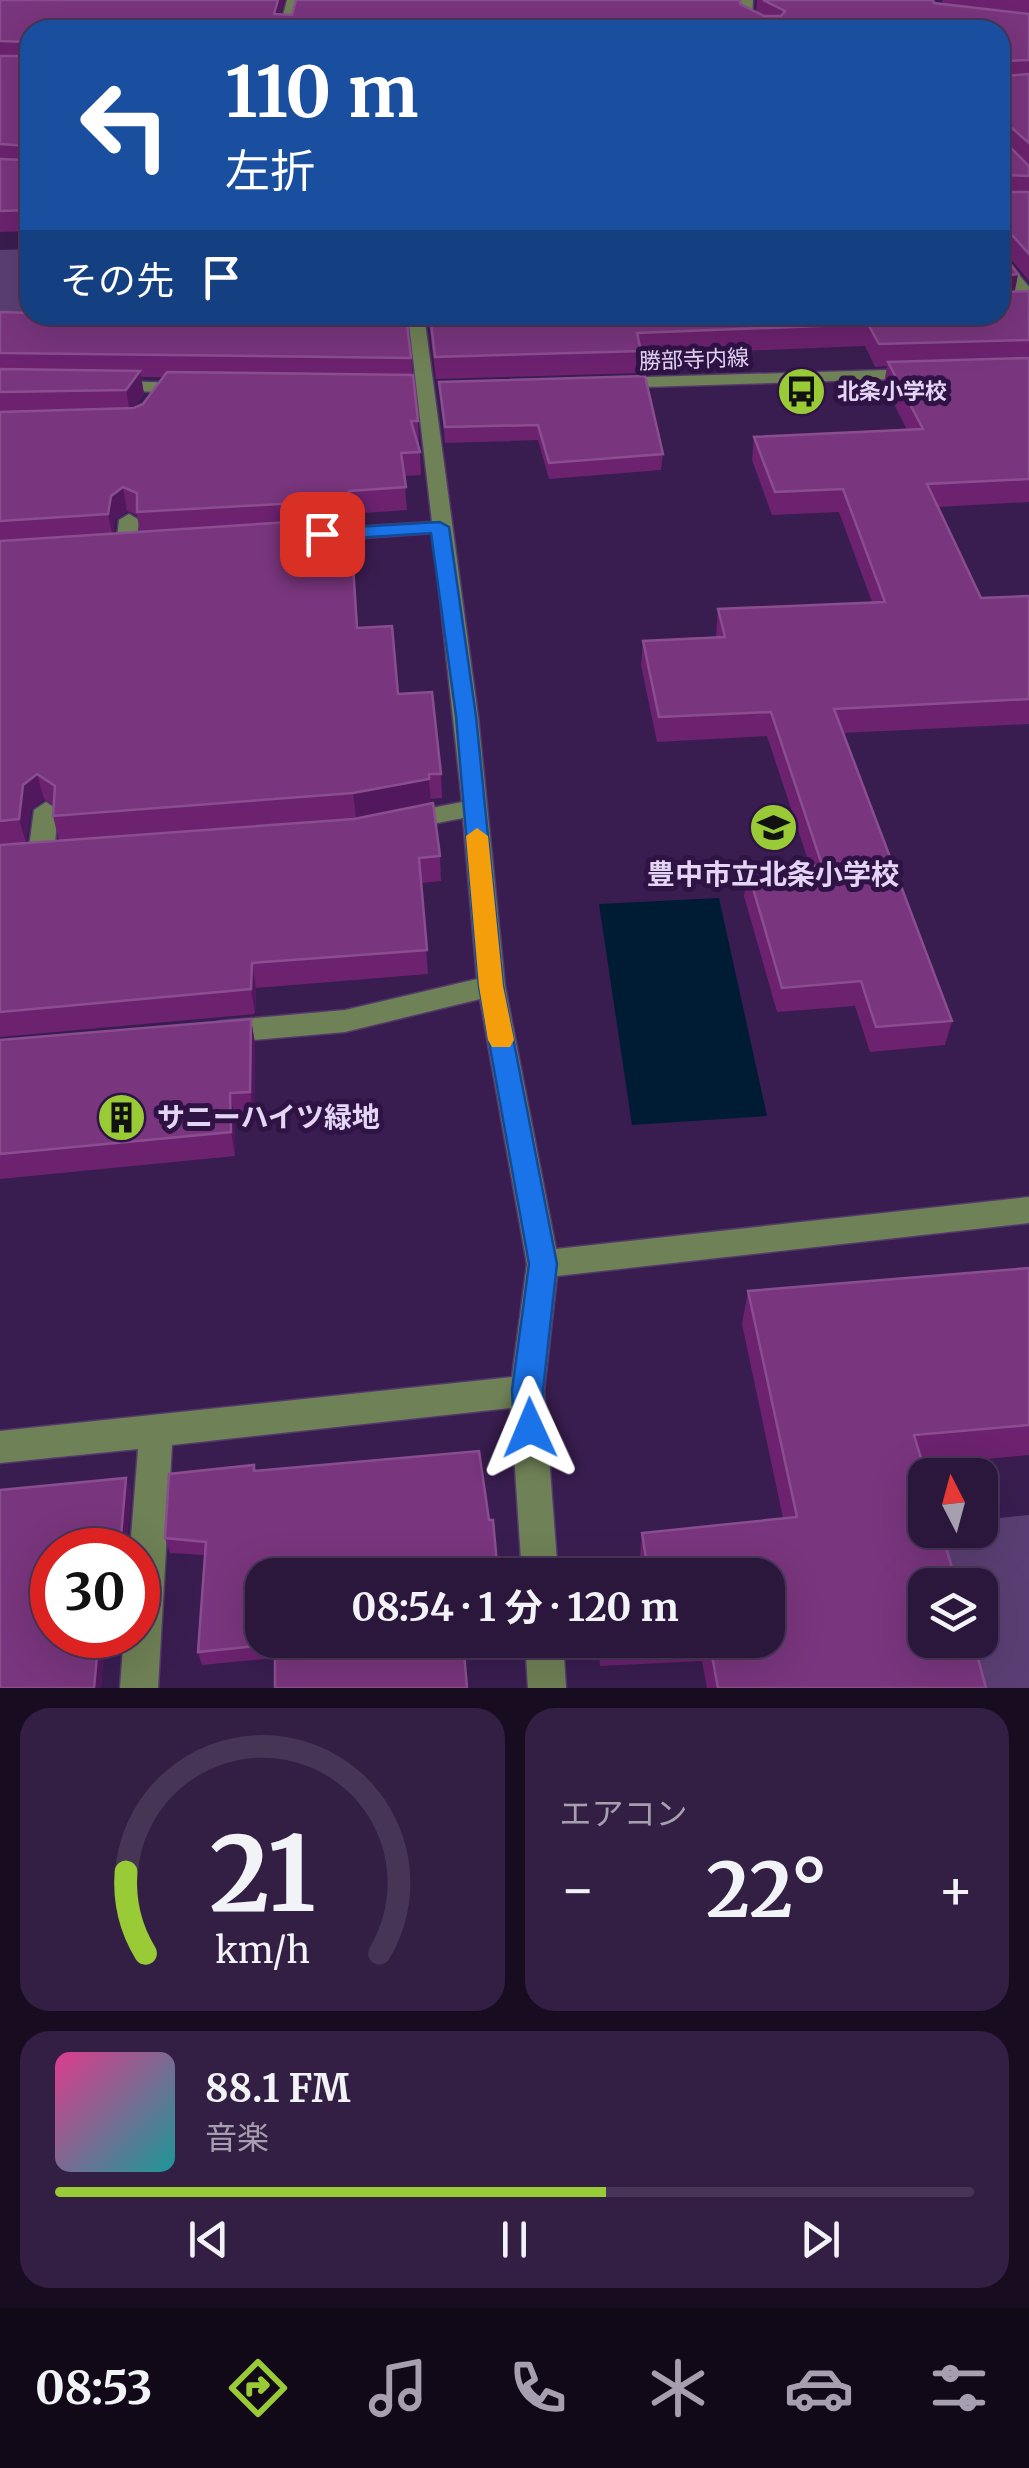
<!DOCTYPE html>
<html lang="ja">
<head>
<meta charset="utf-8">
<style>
  :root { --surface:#2b163c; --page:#331f43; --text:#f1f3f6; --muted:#a69faf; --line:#473556; --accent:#99cb36 }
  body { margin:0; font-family:Merriweather,"Noto Sans JP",serif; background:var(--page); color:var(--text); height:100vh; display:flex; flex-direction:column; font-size:38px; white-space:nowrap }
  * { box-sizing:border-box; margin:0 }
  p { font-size:32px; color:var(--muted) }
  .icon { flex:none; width:55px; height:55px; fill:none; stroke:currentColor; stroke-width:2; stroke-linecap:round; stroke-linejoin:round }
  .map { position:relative; height:1688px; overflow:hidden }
  .drawer { display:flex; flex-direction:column; gap:20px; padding:20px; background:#180c21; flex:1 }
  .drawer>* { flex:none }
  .top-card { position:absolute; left:20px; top:20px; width:990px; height:305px; border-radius:30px; box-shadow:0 10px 40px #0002,0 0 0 2px var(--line); background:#1a4fa0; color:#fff; overflow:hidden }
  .needle { width:65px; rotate:354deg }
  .controls { position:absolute; left:908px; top:1458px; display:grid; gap:20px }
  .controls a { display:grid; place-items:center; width:90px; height:90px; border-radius:20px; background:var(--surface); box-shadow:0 10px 40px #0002,0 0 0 2px var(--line); font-size:50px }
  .speed { position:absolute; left:30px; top:1528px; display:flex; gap:20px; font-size:50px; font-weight:700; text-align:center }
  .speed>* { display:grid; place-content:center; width:130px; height:130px; border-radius:50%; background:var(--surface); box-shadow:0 10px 40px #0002,0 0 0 2px var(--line); line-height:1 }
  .speed .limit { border:15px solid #d22; background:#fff; color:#111 }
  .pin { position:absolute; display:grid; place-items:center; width:85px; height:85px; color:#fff; margin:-42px; border-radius:20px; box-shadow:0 5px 15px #0006 }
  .me { position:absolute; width:110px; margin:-55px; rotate:359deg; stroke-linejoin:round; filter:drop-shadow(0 0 8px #0008) }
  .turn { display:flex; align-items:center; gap:35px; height:210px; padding:0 40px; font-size:45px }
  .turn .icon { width:130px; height:130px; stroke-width:2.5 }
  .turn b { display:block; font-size:70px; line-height:85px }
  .then { display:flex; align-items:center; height:95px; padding:0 40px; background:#0003; gap:20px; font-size:38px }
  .big { font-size:75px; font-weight:700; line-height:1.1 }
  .drawer .widget { flex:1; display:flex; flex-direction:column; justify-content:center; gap:15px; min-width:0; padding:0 35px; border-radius:30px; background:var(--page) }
  .drawer .dial { align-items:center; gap:0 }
  .dial svg { height:260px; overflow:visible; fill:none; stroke:var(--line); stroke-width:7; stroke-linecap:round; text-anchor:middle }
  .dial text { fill:var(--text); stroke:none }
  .song { display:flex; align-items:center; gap:30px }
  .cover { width:120px; height:120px; border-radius:15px; background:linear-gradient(135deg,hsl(330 70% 55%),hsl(180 70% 35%)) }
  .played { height:10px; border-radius:5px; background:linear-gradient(90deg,var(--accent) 60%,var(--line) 60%) }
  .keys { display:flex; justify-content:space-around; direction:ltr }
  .heat { display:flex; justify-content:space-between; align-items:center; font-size:55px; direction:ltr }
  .drawer .tiles { flex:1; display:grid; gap:20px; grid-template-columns:1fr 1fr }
  .widget:last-child { grid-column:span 2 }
  .trip { position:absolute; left:245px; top:1558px; width:540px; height:100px; border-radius:30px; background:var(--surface); box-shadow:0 10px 40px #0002,0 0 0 2px var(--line); font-weight:700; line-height:100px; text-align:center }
  .tab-bar { display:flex; height:160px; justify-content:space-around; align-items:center; background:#110918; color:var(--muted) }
  .tab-bar .icon { width:70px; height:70px }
  .tab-bar .active { color:var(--accent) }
  .tab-bar b { font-size:45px; color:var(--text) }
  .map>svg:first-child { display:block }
</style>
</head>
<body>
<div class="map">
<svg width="1029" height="1688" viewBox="0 0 1029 1688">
  <rect width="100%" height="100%" fill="#391d50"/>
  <g fill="#5b3f74">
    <polygon points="30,249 30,315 0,320 0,250"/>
    <polygon points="1029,1515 1029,1688 977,1688 963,1640 980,1640 980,1585 948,1585 933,1530 980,1530 980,1520"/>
  </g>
  <polygon fill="#001c34" points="719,898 767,1116 632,1125 599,904"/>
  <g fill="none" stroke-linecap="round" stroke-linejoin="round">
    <defs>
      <g id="minor">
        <polygon points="287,0 299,0 291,30 279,30"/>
        <polygon points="741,0 753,0 752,17 779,30 762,30 742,22"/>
        <polygon points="1000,257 1006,259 1029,287 1029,303 1023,301 1000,272"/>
        <polygon points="408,315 424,315 478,716 505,986 556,1249 1029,1197 1029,1223 557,1276 544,1391 558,1575 522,1575 511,1408 172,1445 158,1688 120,1688 124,1635 138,1635 138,1550 130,1550 138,1449 0,1463 0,1431 512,1377 527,1264 480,999 345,1032 221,1043 211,1040 207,1032 211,1024 221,1021 345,1010 477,979 463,818 401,830 389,822 401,814 462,802 433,533 320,541 310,535 320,529 432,522"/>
        <polygon points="919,369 928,374 925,378 614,388 605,383 614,378"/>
        <polygon points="109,381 189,383 198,388 189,393 103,390 103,382"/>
        <polygon points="129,514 139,520 136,547 126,553 116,547 119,520"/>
        <polygon points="46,802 58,810 54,855 41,864 28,855 34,810"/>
        <polygon points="525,1640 563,1640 566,1688 528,1688"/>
      </g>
    </defs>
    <use href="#minor" stroke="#543a6a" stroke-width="3"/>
    <use href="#minor" fill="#6f8156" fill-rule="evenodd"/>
  </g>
  <g fill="#6c226f" fill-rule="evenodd">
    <polygon points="0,0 284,0 280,15 740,4 756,12 757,0 933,0 934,3 943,4 942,0 1029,0 1029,281 1009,257 1004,256 1018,274 1014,292 1029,291 1029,502 938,507 981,598 1029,596 1029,724 843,733 952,1021 945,1045 870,1052 855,1006 777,1012 744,896 748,871 810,866 767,736 657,742 641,665 643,641 716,637 718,609 872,602 839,512 772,515 752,460 754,437 907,430 884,384 887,366 875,367 865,346 641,355 640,373 436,379 428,315 1000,315 30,30 30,231 0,232"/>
    <path d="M0 312 411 358 418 421 419 444H417L420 452 421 475 404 476 407 510 350 514 351 523 358 628 398 694 441 774 442 798 430 799 440 856 441 881 421 883 428 974 256 988 255 1014 0 1037ZM141 377H164L143 404 133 408 144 394ZM127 511 137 515 140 532 113 533 115 519ZM44 799 54 805 53 816 59 841 26 843 30 810Z"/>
    <polygon points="439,382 663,454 661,470 549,479 538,440 445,443"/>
    <polygon points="251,1019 255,1044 254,1116 235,1118 235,1156 0,1179 0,1040"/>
    <polygon points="1029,1268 1029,1455 923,1465 986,1688 707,1688 702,1661 600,1666 598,1640 768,1640 768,1575 596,1575 596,1570 639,1566 642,1533 783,1518 742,1324 748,1291"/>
    <polygon points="254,1465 262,1575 463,1640 202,1665 198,1652 205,1555 170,1553 165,1538"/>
    <polygon points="126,1478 131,1492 126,1549 52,1550 52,1635 105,1635 101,1688 0,1688 0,1490"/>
  </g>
  <g fill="#52185d">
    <polygon points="278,0 284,0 277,30 274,14"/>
    <polygon points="1018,274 1014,296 1000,297 1002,276"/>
    <polygon points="140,371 144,394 130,412 126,390"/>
    <polygon points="123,487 127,511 115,519 113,537 108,514 111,496"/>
    <polygon points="37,774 44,799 30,810 26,843 19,819 23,785"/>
    <polygon points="429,779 431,804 356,818 353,793"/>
    <polygon points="252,963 256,988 255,1014 251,989"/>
    <polygon points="251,1019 255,1044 254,1116 250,1092"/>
    <polygon points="230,1093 235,1118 235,1156 231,1132"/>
    <polygon points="126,1478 131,1492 126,1549 121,1536"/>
    <polygon points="108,1535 114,1548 113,1550 107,1550"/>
    <polygon points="99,1635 105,1635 101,1688 94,1688"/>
  </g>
  <g fill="#79357d" stroke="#8a4e90" stroke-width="2.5">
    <polygon points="0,0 278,0 274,14 292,15 296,0 740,0 740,4 764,16 781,16 785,11 763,0 933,0 934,3 1029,14 1029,60 1004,61 1000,64 1000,30 30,30 30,51 29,42 0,41"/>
    <polygon points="30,53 30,210 0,211 0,159 26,160 30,156 29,146 0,144 0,56 26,56"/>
    <polygon points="1000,65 1004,76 1029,74 1029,143 1004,121 1000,137 1029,166 1029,176 1004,175 1000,189 1004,192 1029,192 1029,254 1013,236 1002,233 1001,251 1018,274 1002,276 1001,288 1005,292 1029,291 1029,340 879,344 868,324 637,333 641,351 435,357 430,315 1000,315"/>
    <polygon points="0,312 30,313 30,315 406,315 411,358 0,353"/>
    <polygon points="1029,358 1029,479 927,484 981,598 1029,596 1029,699 834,709 952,1021 876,1027 861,981 782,988 748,871 822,865 771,712 659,717 643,641 725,637 718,609 885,602 843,489 775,492 754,437 923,429 888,362"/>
    <polygon points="0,369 140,371 126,390 0,392"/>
    <polygon points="167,372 413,375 418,421 411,421 420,452 401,453 406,487 349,491 349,500 137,512 137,493 123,487 111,496 108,514 0,521 0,412 134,408 143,404"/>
    <polygon points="645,376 663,454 549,463 538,425 445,427 439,382"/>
    <polygon points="350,518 357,628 392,626 398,694 432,692 441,774 429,774 429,779 353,793 53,816 55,786 37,774 23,785 19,819 0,821 0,541"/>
    <polygon points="433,803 440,856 419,858 427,950 252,963 251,989 0,1012 0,845 354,819"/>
    <polygon points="251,1019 250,1092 230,1093 231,1132 0,1154 0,1040"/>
    <polygon points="1029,1268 1029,1425 914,1435 926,1475 925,1530 941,1530 957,1585 925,1585 925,1640 973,1640 986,1688 718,1688 709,1640 768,1640 768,1575 597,1575 596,1570 647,1565 642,1533 797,1517 748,1291"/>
    <polygon points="479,1451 489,1520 493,1520 498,1575 262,1575 262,1640 463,1640 467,1688 275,1688 275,1644 198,1652 206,1542 165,1538 169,1474 254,1465 254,1471"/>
    <polygon points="126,1478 121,1536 108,1535 107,1550 52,1550 52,1635 99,1635 94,1688 0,1688 0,1490"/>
  </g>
  <polygon fill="#1a73e8" stroke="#114b97" stroke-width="2.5" points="440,522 449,527 476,716 503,986 557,1264 543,1390 545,1428 541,1438 530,1442 519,1438 514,1428 512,1390 529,1264 479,986 456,716 431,533 322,540 313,534 322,529"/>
  <polygon fill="#f59e0b" points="477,828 488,836 503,986 514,1040 510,1047 492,1047 488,1040 479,986 466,836"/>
  <defs>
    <symbol id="bus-disc" viewBox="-11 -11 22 22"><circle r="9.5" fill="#99cb36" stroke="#2f1345"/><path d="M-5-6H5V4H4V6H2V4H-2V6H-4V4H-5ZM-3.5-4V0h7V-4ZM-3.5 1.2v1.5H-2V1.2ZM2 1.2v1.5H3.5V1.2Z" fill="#111"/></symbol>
    <symbol id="school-disc" viewBox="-11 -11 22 22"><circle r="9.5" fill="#99cb36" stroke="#2f1345"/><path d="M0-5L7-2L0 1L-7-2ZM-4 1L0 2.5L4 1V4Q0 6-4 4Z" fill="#111"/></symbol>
    <symbol id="building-disc" viewBox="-11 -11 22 22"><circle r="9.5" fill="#99cb36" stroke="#2f1345"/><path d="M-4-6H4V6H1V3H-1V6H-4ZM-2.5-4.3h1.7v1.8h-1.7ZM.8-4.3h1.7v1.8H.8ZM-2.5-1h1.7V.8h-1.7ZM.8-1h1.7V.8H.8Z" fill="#111"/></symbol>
  </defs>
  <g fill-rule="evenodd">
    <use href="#bus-disc" x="774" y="364" width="55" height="55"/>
    <use href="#school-disc" x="746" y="800" width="55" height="55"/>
    <use href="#building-disc" x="94" y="1090" width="55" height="55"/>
  </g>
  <g text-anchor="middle" stroke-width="10" stroke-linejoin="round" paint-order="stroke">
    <g font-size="22" fill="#e4d5f5" stroke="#2f1345">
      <text transform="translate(694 359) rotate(-2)" y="8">勝部寺内線</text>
    </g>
    <g font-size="22" font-weight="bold" fill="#e4d5f5" stroke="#2f1345" text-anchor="start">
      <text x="837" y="399">北条小学校</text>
    </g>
    <g font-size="28" font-weight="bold" fill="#e4d5f5" stroke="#2f1345">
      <text x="773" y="884">豊中市立北条小学校</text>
      <text x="157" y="1127" text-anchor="start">サニーハイツ緑地</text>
    </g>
  </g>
</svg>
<div class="controls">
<a><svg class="needle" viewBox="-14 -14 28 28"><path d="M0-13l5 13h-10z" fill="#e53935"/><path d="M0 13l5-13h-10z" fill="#a69faf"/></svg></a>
<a><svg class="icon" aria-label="layers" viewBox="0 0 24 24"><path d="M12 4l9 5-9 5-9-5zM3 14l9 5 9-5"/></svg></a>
</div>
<div class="speed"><div class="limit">30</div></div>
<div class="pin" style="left:322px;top:534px;background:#d93025"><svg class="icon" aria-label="arrive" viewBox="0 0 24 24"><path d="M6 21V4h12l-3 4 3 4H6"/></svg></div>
<svg class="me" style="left:530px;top:1428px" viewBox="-20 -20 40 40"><path d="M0-17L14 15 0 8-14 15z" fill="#1a73e8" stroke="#fff" stroke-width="4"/></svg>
<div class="trip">08:54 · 1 分 · 120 m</div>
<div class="top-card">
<div class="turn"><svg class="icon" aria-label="left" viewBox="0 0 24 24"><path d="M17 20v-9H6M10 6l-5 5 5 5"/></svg><div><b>110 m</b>左折</div></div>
<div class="then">その先<svg class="icon" aria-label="arrive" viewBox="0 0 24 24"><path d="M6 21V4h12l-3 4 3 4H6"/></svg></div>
</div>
</div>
<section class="drawer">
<div class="tiles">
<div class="widget dial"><svg viewBox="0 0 100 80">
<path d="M14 69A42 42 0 1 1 86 69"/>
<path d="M14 69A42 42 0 0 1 8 44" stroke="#99cb36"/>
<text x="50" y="56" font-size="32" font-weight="700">21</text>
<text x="50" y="72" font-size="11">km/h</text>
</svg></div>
<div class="widget"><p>エアコン</p>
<div class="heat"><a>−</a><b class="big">22°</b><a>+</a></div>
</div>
<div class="widget">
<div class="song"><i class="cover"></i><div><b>88.1 FM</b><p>音楽</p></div></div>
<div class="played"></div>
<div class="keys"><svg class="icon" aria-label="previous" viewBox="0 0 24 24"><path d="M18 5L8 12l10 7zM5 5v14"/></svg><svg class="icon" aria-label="pause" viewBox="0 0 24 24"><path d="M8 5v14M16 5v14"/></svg><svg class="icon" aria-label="next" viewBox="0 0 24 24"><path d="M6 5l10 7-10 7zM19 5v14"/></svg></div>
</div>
</div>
</section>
<nav class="tab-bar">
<b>08:53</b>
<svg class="icon active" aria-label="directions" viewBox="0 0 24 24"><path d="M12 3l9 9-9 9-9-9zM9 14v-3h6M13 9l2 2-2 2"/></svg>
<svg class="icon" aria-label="music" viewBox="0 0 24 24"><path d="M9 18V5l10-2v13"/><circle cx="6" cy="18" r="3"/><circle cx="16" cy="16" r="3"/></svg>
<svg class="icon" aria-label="phone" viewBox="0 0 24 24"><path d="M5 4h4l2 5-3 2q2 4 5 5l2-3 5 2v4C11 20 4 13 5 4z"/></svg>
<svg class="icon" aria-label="climate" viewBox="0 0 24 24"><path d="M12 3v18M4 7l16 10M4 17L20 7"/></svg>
<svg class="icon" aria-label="car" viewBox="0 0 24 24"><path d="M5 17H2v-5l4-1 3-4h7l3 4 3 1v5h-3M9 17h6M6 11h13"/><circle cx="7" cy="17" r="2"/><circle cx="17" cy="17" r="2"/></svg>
<svg class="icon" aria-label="filters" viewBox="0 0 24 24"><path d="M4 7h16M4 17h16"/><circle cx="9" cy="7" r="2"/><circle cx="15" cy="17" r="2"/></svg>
</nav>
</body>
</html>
